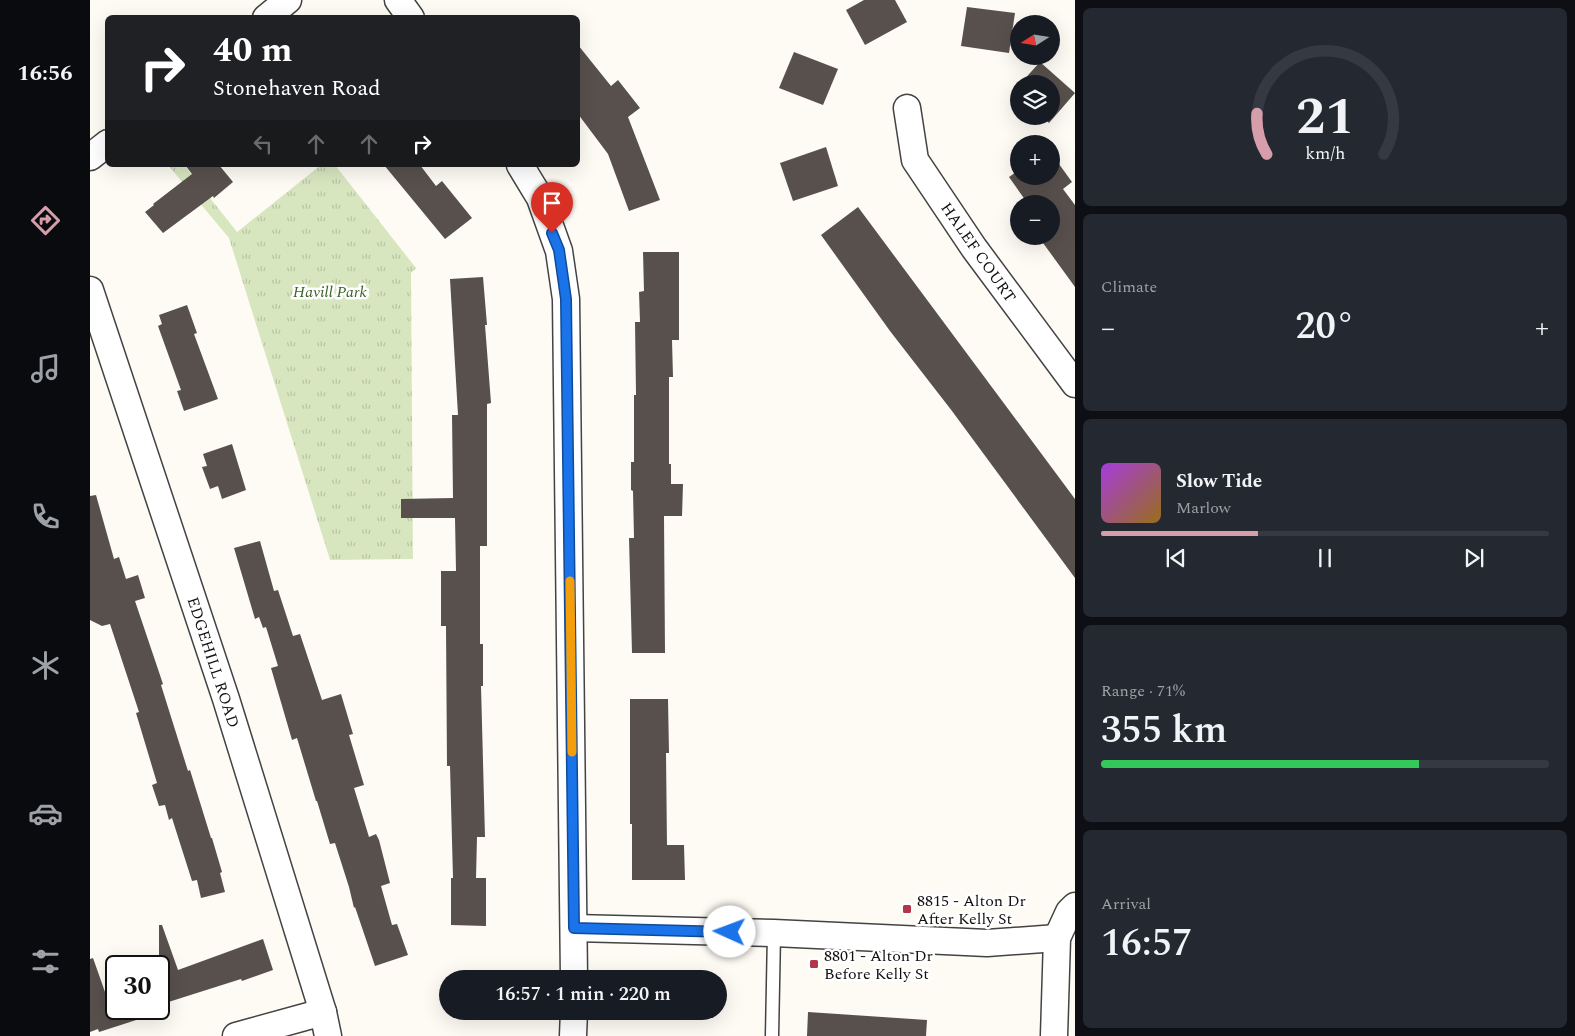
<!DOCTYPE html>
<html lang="en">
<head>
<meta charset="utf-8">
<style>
  :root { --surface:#171b24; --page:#242831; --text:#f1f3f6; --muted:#9ea1a6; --line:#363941; --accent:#d59eaa }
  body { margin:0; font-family:Spectral,serif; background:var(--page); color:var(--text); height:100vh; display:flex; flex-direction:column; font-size:19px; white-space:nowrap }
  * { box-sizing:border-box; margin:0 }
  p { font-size:16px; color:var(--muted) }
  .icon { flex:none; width:28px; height:28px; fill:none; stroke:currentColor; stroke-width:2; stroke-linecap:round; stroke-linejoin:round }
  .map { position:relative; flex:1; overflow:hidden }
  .panel { display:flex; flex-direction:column; gap:8px; padding:8px; background:#0d0f14; width:500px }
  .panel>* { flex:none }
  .banner { position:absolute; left:15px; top:15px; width:475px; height:152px; border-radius:8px; box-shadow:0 5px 20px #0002; background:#202124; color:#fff; overflow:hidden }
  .needle { width:32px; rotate:258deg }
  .tools { position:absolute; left:920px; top:15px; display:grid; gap:10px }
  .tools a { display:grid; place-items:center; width:50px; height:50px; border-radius:50%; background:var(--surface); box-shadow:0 5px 20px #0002; font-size:25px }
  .speed { position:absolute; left:15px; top:955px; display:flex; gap:10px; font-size:25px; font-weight:700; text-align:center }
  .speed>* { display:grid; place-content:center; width:65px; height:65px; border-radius:50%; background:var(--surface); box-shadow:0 5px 20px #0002; line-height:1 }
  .speed .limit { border:2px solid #111; border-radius:8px; background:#fff; color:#111 }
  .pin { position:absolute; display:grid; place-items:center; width:42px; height:42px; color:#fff; margin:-51px -21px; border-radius:50% 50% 50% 0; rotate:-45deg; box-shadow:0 0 5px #0007 }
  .pin .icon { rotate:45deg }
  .me { position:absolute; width:55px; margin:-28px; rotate:272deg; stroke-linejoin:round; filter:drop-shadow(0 0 4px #0008) }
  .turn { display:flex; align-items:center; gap:18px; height:105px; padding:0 25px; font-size:22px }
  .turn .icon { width:65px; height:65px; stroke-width:2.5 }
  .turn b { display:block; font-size:35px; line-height:42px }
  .lanes { display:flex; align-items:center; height:48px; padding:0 25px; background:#0003; justify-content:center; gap:25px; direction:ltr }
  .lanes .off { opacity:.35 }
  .big { font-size:38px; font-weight:600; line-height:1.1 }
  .panel .card { flex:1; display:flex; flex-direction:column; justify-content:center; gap:8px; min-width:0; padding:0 18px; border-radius:8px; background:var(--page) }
  .panel .dial { align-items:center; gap:0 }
  .dial svg { height:130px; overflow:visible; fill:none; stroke:var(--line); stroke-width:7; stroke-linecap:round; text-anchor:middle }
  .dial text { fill:var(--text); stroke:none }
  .song { display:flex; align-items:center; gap:15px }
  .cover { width:60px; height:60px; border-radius:8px; background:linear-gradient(135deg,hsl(280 70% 55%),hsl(40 70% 35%)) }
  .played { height:5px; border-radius:2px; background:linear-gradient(90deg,var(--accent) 35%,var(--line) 35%) }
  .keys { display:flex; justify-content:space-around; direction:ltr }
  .heat { display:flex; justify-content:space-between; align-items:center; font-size:28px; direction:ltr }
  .charge { height:8px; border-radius:4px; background:linear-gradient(90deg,#34c759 71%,var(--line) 0) }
  .trip { position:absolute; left:349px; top:970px; width:288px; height:50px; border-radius:25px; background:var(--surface); box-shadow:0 5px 20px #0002; font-weight:600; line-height:50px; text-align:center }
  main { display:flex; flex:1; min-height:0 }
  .tabs { display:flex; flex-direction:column; width:90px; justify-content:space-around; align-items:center; background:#090b0e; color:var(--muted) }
  .tabs .icon { width:35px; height:35px }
  .tabs .current { color:var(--accent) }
  .tabs b { font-size:22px; color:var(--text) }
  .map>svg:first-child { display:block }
</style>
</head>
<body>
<main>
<nav class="tabs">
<b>16:56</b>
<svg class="icon current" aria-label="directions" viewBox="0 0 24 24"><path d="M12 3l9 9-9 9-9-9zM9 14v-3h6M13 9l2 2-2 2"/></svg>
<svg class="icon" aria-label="music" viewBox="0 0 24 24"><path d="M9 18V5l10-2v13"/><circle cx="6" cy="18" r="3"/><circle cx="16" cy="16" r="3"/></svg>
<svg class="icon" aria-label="phone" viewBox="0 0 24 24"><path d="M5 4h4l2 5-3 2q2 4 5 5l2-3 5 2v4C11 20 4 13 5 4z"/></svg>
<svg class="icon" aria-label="climate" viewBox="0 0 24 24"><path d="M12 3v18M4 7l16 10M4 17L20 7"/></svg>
<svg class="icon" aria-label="car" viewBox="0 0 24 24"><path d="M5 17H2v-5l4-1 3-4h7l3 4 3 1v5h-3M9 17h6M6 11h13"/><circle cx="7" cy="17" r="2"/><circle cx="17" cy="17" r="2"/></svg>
<svg class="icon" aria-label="filters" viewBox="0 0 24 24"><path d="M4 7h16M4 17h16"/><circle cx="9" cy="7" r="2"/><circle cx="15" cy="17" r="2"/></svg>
</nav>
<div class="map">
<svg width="985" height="1036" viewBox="0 0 985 1036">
  <defs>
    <pattern id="park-tufts" width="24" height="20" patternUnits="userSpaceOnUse" patternTransform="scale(1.25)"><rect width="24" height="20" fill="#d8e6c0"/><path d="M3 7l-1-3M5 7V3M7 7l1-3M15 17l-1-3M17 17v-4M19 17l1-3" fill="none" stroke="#b8c4a4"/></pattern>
  </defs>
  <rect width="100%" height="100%" fill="#fefbf4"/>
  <polygon fill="url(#park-tufts)" points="78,165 94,165 147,232 231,165 245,165 326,268 321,273 323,559 240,560 139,238"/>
  <g fill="#58504d">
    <polygon points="774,0 805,0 817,22 775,45 756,10"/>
    <polygon points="877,7 925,13 919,53 871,46"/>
    <polygon points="488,45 521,86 528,80 550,108 538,117 570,200 539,211 518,154 488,114"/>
    <polygon points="704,52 748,69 733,105 689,88"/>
    <polygon points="950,62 985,93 959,123 952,116 961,116 961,84 930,84"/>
    <polygon points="736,147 748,186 703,201 690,163"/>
    <polygon points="961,153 982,182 973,189 985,205 985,287 948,236 962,236 961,204 938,204 919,177 929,170 929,176 961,176"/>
    <polygon points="95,165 129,165 143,182 124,198 123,196 73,233 55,212 64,205 63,204 102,174"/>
    <polygon points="294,165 330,165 346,186 352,181 382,218 355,239"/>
    <polygon points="768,207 985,499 985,578 862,411 800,331 731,235"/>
    <polygon points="553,252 589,252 589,340 582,340 583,377 579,377 579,464 581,464 581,484 593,484 592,516 574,516 575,653 542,653 539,538 544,538 543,491 541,490 541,462 544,462 544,395 546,395 545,322 550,322 549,292 554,291"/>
    <polygon points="393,277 397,325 395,325 401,403 397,404 397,546 390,546 390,644 393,644 393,686 391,686 395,837 387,837 386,878 396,878 396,926 361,925 361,878 363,878 360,766 357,766 356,626 351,626 351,571 366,571 365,518 311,518 311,499 363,498 362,415 368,415 360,279"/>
    <polygon points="97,305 107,333 104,334 128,399 94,411 87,391 91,390 68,326 72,324 69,315"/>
    <polygon points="142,444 156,490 132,499 128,486 120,489 112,467 117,466 113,454"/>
    <polygon points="6,495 24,559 29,557 36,579 48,575 55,598 45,601 73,684 71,685 98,771 100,770 121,838 122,838 132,872 130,873 135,892 111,898 107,880 102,881 82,818 79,820 75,805 69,806 62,785 67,783 46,713 49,712 20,624 12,626 0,620 0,496"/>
    <polygon points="170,541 184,591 188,590 203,636 210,634 232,700 251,694 263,734 259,735 274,785 264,788 279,837 286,834 289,840 300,883 291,886 302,925 307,924 318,955 285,966 265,907 264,908 259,887 245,843 240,844 227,801 226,801 207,738 202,740 181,668 188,666 176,627 173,628 169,617 165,619 144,548"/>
    <polygon points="540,699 578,699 579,753 576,753 577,845 594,845 595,880 542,880 542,824 540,824"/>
    <polygon points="69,925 72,925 88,970 173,939 183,970 152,981 151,979 69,1005"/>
    <polygon points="3,958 21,1009 67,1009 68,1013 9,1032 8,1029 0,1032 0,959"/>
    <polygon points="718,1012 837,1020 836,1036 717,1036"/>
  </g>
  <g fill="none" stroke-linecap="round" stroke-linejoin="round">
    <defs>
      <polyline id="service" points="682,1036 684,933"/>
      <g id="minor">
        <polyline points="308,0 321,18"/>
        <polyline points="176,18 198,0"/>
        <polyline points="817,108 825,160 884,248 985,384"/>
        <polyline points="0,157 18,143"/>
        <polyline points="430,165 450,198 469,251 476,299 484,979"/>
        <polyline points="0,290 136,699 233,1012 238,1036"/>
        <polyline points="484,928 684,933 897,943 967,938"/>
        <polyline points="146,1036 233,1012"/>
        <polyline points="483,1036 484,1011"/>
        <polyline points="964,1036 967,938 979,912 985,906"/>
      </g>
    </defs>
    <use href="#service" stroke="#434343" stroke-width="15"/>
    <use href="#minor" stroke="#434343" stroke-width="29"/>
    <use href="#service" stroke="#fff" stroke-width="12"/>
    <use href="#minor" stroke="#fff" stroke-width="26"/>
  </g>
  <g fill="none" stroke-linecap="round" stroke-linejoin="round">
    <defs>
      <polyline id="route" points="462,233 469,250 476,299 484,928 640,932"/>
    </defs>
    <use href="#route" stroke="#114b97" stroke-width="12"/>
    <use href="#route" stroke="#1a73e8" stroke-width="9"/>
    <polyline stroke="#f59e0b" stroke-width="9" points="480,581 482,752"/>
  </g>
  <g fill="#b2364c" stroke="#fff" stroke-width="2">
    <rect x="812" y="904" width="10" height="10" rx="2.5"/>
    <rect x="719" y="959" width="10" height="10" rx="2.5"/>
  </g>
  <g text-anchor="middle" stroke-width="5" stroke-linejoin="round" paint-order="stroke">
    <g font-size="16" fill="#101010" stroke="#fff">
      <text transform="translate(889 252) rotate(55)" y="6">HALEF COURT</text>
      <text transform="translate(124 662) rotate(72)" y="6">EDGEHILL ROAD</text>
    </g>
    <g font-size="16" font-style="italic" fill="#3a6226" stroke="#fff">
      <text x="240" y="297">Havill Park</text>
    </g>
    <g font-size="16" fill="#101010" stroke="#fff" text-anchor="start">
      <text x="827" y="906">8815 - Alton Dr<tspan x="827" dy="18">After Kelly St</tspan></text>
      <text x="734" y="961">8801 - Alton Dr<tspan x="734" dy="18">Before Kelly St</tspan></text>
    </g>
  </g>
</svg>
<div class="tools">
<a><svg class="needle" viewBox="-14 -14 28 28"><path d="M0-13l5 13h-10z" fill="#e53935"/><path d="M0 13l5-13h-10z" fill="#9ea1a6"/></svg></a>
<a><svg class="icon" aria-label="layers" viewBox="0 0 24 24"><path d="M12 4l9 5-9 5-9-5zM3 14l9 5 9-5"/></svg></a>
<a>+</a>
<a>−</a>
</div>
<div class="speed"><div class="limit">30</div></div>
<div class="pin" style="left:462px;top:233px;background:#d93025"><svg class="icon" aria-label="arrive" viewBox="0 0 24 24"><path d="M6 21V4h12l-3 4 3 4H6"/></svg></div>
<svg class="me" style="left:640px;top:932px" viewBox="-20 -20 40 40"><circle r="19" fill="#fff"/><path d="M0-13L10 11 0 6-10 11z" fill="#1a73e8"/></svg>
<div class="trip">16:57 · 1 min · 220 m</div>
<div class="banner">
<div class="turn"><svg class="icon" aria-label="right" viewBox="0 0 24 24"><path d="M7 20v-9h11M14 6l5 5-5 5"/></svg><div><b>40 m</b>Stonehaven Road</div></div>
<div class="lanes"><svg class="icon off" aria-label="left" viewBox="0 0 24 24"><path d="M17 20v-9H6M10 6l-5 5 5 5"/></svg><svg class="icon off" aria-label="ahead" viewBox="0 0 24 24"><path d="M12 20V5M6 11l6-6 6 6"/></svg><svg class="icon off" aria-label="ahead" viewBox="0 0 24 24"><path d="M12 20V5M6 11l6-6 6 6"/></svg><svg class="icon" aria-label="right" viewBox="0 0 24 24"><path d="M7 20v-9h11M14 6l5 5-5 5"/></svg></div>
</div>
</div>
<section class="panel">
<div class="card dial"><svg viewBox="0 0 100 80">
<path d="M14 69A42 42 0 1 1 86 69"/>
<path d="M14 69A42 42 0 0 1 8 44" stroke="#d59eaa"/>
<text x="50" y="56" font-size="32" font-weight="700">21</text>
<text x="50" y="72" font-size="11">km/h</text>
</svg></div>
<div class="card"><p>Climate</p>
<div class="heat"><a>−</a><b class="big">20°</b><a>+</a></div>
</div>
<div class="card">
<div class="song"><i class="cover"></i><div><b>Slow Tide</b><p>Marlow</p></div></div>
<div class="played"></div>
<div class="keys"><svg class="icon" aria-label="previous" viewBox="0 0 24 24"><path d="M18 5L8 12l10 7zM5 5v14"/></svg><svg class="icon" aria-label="pause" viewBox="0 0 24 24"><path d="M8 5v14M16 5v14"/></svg><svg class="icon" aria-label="next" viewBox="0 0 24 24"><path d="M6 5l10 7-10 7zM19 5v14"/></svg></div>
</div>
<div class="card"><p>Range · 71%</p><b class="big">355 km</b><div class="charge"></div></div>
<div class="card"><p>Arrival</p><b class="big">16:57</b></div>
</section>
</main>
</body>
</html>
